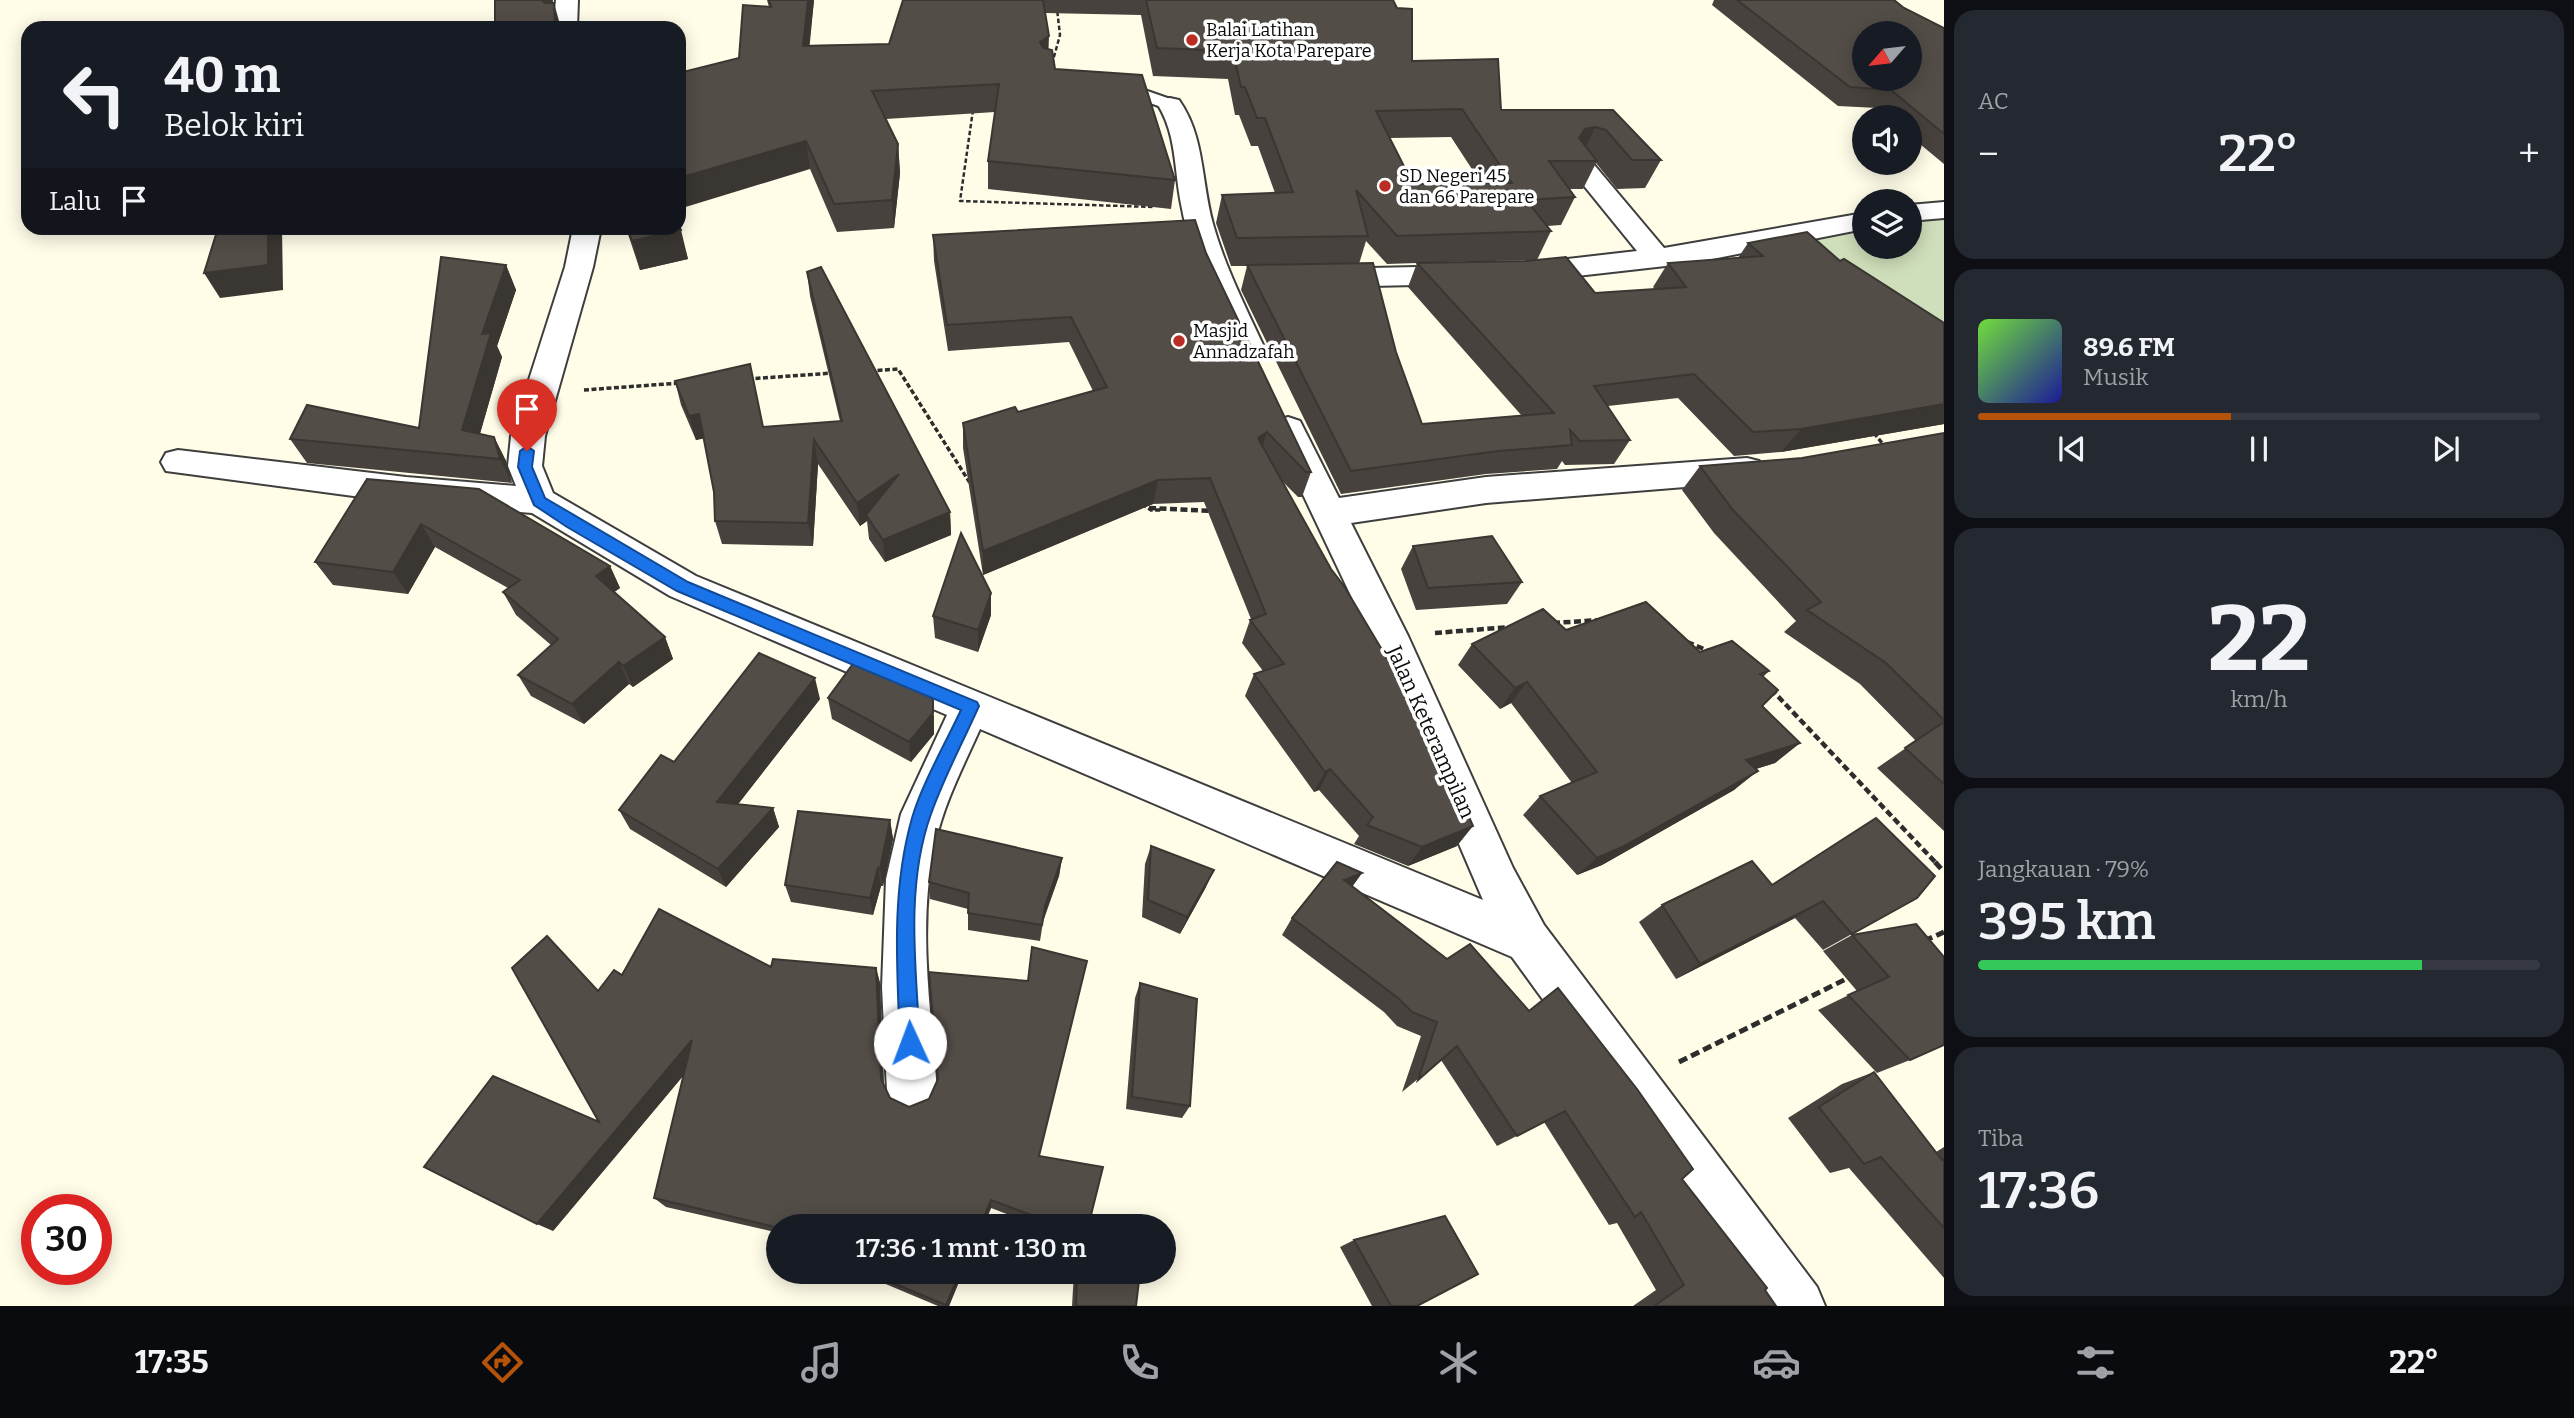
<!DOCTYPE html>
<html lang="id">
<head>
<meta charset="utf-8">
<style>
  :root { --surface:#171b24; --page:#242831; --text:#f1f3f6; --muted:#9ea1a6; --line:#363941; --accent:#b45309 }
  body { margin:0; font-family:Bitter,serif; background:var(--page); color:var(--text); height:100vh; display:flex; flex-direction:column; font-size:26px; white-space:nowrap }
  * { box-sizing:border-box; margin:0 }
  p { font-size:23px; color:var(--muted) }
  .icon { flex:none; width:38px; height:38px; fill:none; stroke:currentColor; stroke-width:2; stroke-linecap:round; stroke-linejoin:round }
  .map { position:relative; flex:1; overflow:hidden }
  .side { display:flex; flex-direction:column; gap:10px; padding:10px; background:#0d0f14; width:630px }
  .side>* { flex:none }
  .banner { position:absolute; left:21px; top:21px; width:665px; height:214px; border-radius:21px; box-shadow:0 4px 18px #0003; background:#171b24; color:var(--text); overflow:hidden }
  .needle { width:46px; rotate:242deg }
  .controls { position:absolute; left:1852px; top:21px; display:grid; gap:14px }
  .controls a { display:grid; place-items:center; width:70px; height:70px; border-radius:50%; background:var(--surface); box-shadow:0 4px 18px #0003; font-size:35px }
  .speed { position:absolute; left:21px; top:1194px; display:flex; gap:14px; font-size:35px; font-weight:700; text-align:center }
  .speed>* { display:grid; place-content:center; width:91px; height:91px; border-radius:50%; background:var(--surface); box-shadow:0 4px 18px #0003; line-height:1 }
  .speed .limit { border:10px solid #d22; background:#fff; color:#111 }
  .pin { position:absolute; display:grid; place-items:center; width:60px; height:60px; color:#fff; margin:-72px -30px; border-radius:50% 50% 50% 0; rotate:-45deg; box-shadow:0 0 7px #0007 }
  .pin .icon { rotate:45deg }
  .me { position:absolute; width:77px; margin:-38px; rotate:358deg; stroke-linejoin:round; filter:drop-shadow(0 0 5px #0008) }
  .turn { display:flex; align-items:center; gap:24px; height:147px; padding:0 28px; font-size:32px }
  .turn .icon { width:91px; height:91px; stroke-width:2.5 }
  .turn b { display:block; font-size:49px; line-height:60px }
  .then { display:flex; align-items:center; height:66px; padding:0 28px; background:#0003; gap:14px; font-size:26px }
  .big { font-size:52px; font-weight:600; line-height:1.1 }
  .side .tile { flex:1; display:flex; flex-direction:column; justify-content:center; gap:10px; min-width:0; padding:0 24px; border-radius:21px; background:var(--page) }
  .side .dial { align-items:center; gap:0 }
  .dial b { font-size:91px; line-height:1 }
  .song { display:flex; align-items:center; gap:21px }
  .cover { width:84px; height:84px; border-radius:10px; background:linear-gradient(135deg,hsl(100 70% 55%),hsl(240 70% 35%)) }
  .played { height:7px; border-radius:4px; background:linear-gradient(90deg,var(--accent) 45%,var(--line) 45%) }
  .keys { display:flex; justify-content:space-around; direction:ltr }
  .heat { display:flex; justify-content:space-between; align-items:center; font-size:38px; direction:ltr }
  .charge { height:10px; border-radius:5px; background:linear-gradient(90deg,#34c759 79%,var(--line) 0) }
  .trip { position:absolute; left:766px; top:1214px; width:410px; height:70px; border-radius:35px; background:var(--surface); box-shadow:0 4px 18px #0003; font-weight:600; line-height:70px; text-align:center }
  .menu { display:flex; height:112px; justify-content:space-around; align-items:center; background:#090b0e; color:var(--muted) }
  .menu .icon { width:49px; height:49px }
  .menu .current { color:var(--accent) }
  .menu b { font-size:32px; color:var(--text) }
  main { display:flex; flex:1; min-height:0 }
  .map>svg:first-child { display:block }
</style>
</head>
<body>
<main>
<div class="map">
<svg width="1944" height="1306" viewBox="0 0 1944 1306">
  <rect width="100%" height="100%" fill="#fffde8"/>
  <polygon fill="#d0dfbb" points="1944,216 1944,347 1776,245 1864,227 1864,247 1909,247 1909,217"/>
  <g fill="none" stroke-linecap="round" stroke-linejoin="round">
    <defs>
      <polygon id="lane" points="1113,79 1176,101 1179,105 1170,110 1107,88 1104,84"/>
      <g id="street">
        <polygon points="556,0 578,0 577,28 553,28"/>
        <path d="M1170 98 1179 100C1205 137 1201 181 1213 224 1225 267 1246 308 1265 349L1261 356 1250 359 1239 356C1213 315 1190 253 1181 204 1174 170 1177 136 1158 105L1161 100Z"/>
        <polygon points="1581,158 1590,160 1664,248 1864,213 1864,229 1692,263 1524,282 1514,279 1509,273 1514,267 1524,264 1637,251 1568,166 1572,160"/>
        <polygon points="1944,202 1944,218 1909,221 1909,205"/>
        <path d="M573 228H601L593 267 545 436 542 466 553 493 696 576 1483 900 1370 636 1272 429 1276 421 1288 417 1300 421 1339 498 1486 477 1747 458 1759 461 1764 470 1759 479 1747 482 1486 503 1351 523 1408 636 1513 868 1544 925 1817 1287 1825 1306H1765L1512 957 980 729C963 767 944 803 935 844 917 924 931 1010 937 1091L929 1108 912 1116 895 1108 887 1091 882 987 886 879 901 814 947 715 670 596 532 513 406 503 166 471 161 462 166 453 178 450 406 477 516 486 508 466 511 436 565 267Z"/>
        <polygon points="1463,266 1473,269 1478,275 1473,281 1463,284 1324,287 1314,284 1309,278 1314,272 1324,269"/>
      </g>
    </defs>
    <use href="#lane" stroke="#3e3e3e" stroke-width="4"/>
    <use href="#street" stroke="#3e3e3e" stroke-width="4"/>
    <g stroke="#2d2d2d" stroke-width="2.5" stroke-dasharray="4.5 2.5" stroke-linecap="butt">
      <polyline points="1052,64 1060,35 1056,0"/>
      <polyline points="973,110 960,201 1154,207"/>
    </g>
    <g stroke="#2d2d2d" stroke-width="3.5" stroke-dasharray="5 2.5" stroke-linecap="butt">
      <polyline points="870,371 898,369 970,483"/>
      <polyline points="748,379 833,373"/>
      <polyline points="584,390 680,383"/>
      <polyline points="1874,433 1886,448"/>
      <polyline points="1142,504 1151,510 1161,510"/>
    </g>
    <g stroke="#2d2d2d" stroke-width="4.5" stroke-dasharray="7 3.5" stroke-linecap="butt">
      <polyline points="1149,508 1212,511"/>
      <polyline points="1553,623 1601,620"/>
      <polyline points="1435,633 1510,627"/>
      <polyline points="1687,642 1711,652"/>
      <polyline points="1771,689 1937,864"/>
    </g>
    <g stroke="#2d2d2d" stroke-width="5" stroke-dasharray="9 4.5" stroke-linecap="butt">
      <polyline points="1935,862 1944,872"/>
      <polyline points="1924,941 1944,932"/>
      <polyline points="1679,1062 1850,977"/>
    </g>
    <use href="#lane" fill="#fff" fill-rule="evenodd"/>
    <use href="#street" fill="#fff" fill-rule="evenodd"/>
  </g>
  <g fill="#47423d" fill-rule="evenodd">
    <path d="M767 0H814L809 45 889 44 903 0H1393L1412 61 1501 110H1613L1661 160 1645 188 1617 189 1596 163 1583 189H1569L1575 197 1561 225 1547 226 1551 231 1537 260 1445 262 1595 293 1655 289 1653 287 1668 263 1738 258 1748 243 1840 261 1944 323V424L1781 452 1734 456 1678 398 1608 406 1630 440 1614 464 1565 465 1562 461 1557 469 1486 474 1341 494 1241 290 1247 266H1231L1216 223 1222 195 1275 193 1258 146H1251L1239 115H1235L1228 79 1153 76 1141 15 1045 13 1048 49 1055 69 1175 180 1171 209 988 189V161L995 112 886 119 898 144 900 173 894 228 837 232 810 169 739 58 769 7ZM1451 137 1481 183 1413 184 1390 138ZM1366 241 1387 264 1417 263 1408 287 1522 416 1422 424 1396 352 1359 264Z"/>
    <polygon points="1714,0 1894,0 1904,8 1944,28 1944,164 1909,135 1909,117 1889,117 1878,108 1838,106 1712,5"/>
    <polygon points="626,228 679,228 688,259 640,270"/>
    <polygon points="933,235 1206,253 1311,472 1302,497 1298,497 1281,480 1457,846 1408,866 1354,844 1359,836 1319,790 1314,792 1245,696 1254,674 1263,671 1242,643 1250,620 1251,619 1204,502 1153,504 983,575 963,448 963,423 1018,412 1093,391 1069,342 948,351 934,261"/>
    <polygon points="506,265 516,290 497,346 502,357 480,434 494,437 506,461 512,483 307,463 290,439 419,428"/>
    <polygon points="807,272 950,512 951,535 885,562 869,539 867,521 860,526 818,464 813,546 722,544 715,521 714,492 704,438 696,440 681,405 675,381 763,427 840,421 810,296"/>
    <polygon points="1944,433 1944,831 1877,768 1916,741 1860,684 1784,632 1796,621 1714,533 1682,490 1700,466 1802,458"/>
    <polygon points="367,479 610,566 620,588 614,592 665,637 673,659 633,687 629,684 584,724 531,696 518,675 551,645 516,615 503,592 508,588 435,547 408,594 333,585 315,562"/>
    <polygon points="1413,546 1522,582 1507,604 1416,610 1401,569"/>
    <polygon points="991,593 991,615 978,652 935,638 933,616"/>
    <polygon points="1566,630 1700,652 1769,671 1763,677 1762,706 1800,743 1775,763 1756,769 1734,790 1602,865 1577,875 1523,815 1540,796 1572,783 1511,703 1500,709 1458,665 1472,644"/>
    <polygon points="828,698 934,715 934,734 911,762 832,719"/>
    <polygon points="820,699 738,804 773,808 779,827 726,887 630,829 619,810 674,762"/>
    <polygon points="890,820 893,839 883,886 881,886 873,915 791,902 785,885"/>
    <polygon points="1151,846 1206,887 1180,934 1142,917 1145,864"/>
    <polygon points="1062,858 1059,876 1043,922 1040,941 968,930 968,909 930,899 929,882"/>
    <polygon points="1362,873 1352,886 1447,959 1528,1010 1682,1179 1765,1290 1776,1306 1633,1306 1656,1290 1617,1223 1609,1225 1544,1122 1497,1146 1441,1060 1402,1092 1421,1036 1397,1026 1384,1012 1282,935 1292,918"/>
    <polygon points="1772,885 1917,898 1823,950 1795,918 1676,979 1639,922 1662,905"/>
    <polygon points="1916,924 1910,1060 1877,1073 1818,1010 1857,991 1823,951 1852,935"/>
    <polygon points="771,967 876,968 880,983 884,1086 890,1098 909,1107 1039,1156 1088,1227 1041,1227 991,1208 983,1227 779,1227 779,1233 666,1207 654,1198 684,1075 553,1231 599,1122 598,991 622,975"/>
    <polygon points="1140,983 1190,1106 1182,1118 1126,1109 1135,998"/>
    <polygon points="1874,1072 1936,1152 1944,1147 1944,1278 1849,1168 1830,1173 1788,1118 1842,1084"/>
    <polygon points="1354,1240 1417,1306 1372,1306 1340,1247"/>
    <polygon points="857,1272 963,1272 949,1306 938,1306"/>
    <polygon points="1074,1272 1140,1272 1136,1306 1072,1306"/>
  </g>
  <g fill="#3a3632">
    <polygon points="542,0 553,0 550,28"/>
    <polygon points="808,0 814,0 807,73 803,46"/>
    <polygon points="554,3 561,28 555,28"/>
    <polygon points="1049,36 1048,63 1040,42"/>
    <polygon points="1595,127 1582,155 1579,138 1585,129"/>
    <polygon points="806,141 810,169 679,209 679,178"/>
    <polygon points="898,144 900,173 894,228 892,200"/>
    <polygon points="268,228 282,228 283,290 220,298 204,273"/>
    <polygon points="681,230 688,259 640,270 632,241"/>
    <polygon points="506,265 516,290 497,346 502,357 474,454 462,430 482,334"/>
    <polygon points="1944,404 1944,424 1781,452 1801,429"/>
    <polygon points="699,414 706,438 696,440 689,416"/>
    <polygon points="1267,432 1259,457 1258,438"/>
    <polygon points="494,437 506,461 512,483 500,459"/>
    <polygon points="814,440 818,464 813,546 808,523"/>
    <polygon points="899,474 866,515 867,521 860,526 857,503"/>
    <polygon points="1158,480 1153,504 983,575 983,551"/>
    <polygon points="950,512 951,535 885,562 883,540"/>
    <polygon points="421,524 435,547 408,594 393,572"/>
    <polygon points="610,566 620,588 606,598 596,576"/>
    <polygon points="991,593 991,615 978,652 978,630"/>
    <polygon points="665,637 673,659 633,687 623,666"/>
    <polygon points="619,662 629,684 584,724 572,704"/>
    <polygon points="815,678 820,699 725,821 717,802"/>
    <polygon points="1527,682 1511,703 1500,709 1515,688"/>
    <polygon points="933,694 934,734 911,762 909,742"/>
    <polygon points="1800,743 1775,763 1723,779 1746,760"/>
    <polygon points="1330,769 1319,790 1314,792 1325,772"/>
    <polygon points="1758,771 1734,790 1602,865 1577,875 1597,858"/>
    <polygon points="773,808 779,827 726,887 718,869"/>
    <polygon points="890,820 893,839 883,886 880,869"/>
    <polygon points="1473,826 1457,846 1408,866 1422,847"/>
    <polygon points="1062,858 1059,876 1042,922 1045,906"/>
    <polygon points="878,868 881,886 873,915 870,898"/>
    <polygon points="1214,870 1206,887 1180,934 1187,917"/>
    <polygon points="1362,873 1350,890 1344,880"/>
    <polygon points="1823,901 1795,918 1676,979 1700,964"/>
    <polygon points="876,968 880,983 884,1091 881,1079"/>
    <polygon points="692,1040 702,1053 553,1231 537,1224"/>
    <polygon points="991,1200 991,1208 983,1227 980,1227"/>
    <polygon points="960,1272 963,1272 949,1306 946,1306"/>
  </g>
  <g fill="#534d47" stroke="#3a3632" stroke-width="2" fill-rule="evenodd">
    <polygon points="495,0 542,0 545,3 554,3 555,28 495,28"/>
    <polygon points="769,0 808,0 803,46 889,44 903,0 1043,0 1049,36 1040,42 1043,48 1052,50 1055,69 1142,75 1175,180 988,161 999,84 872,91 898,144 892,200 834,204 806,141 679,178 679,73 739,58 743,5 771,7"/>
    <path d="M1146 0H1393L1397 8 1412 9V61L1498 59 1501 110H1613L1661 160H1632L1606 130 1595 127 1585 129 1579 138 1597 161H1549L1575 197 1526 200 1551 231 1397 236 1356 190 1368 236 1237 238 1222 195 1293 192 1265 118H1257L1245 87H1241L1233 51 1157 48ZM1462 109 1512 183 1413 184 1376 111Z"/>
    <path d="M1737 0H1894L1904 8 1944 28V134L1891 90 1850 87ZM1864 33H1909V79H1864Z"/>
    <polygon points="1195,220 1206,253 1311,472 1306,472 1267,432 1258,438 1331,569 1344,586 1434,737 1473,826 1422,847 1367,825 1373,817 1330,769 1325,772 1254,674 1284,664 1250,620 1266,614 1210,478 1158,480 983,551 963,423 1015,407 1018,412 1107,387 1071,317 947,325 933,235"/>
    <polygon points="679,225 681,230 632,241 627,228 679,228"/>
    <polygon points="218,228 268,228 268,265 204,273"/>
    <polygon points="1807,232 1840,261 1844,259 1944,323 1944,404 1801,429 1753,432 1694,374 1594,386 1630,440 1580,441 1570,430 1572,445 1498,451 1351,471 1247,265 1373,263 1396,352 1422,424 1554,413 1417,263 1526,261 1566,257 1595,293 1686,287 1668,263 1763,256 1748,243"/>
    <polygon points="441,257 506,265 482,334 491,333 462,430 494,437 500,459 290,439 307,405 419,428"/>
    <polygon points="821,267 950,512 883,540 866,515 899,474 857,503 814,440 808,523 715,521 714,492 699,414 689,416 675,381 750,364 763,427 842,421 807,272"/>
    <polygon points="1944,433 1944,720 1886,663 1807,610 1821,602 1733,510 1700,466 1802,458"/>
    <polygon points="367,479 479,489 610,566 596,576 665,637 623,666 619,662 572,704 518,675 558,639 503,592 520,580 421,524 393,572 315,562"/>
    <polygon points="961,533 991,593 978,630 933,616"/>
    <polygon points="1492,536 1522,582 1428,588 1413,546"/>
    <polygon points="1646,602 1700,652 1732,641 1769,671 1760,674 1778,690 1762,706 1800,743 1746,760 1758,771 1622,847 1597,858 1540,796 1597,772 1527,682 1515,688 1472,644 1543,609 1566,630"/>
    <polygon points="759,653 815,678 717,802 773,808 718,869 619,810 661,755 674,762"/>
    <polygon points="855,661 933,694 933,713 909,742 828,698"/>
    <polygon points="1944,722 1944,784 1905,748"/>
    <polygon points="798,811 890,820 880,869 878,868 870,898 785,885"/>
    <polygon points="1876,818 1935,876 1917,898 1852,934 1823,901 1700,964 1662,905 1752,861 1772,885"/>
    <polygon points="936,829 1062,858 1045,906 1042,925 968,913 969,893 929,882"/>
    <polygon points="1151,846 1214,870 1187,917 1148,900"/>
    <polygon points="1337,862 1362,873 1344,880 1447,959 1470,944 1529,1011 1558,988 1637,1089 1693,1169 1682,1179 1767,1288 1765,1290 1776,1306 1654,1306 1684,1285 1641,1212 1635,1217 1565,1111 1517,1136 1457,1046 1418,1080 1437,1022 1412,1012 1398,998 1292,918"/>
    <polygon points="659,909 771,967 773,959 876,968 881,1079 890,1098 909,1107 929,1099 938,1079 929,972 1028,981 1032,947 1087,961 1039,1156 1103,1167 1088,1227 1064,1227 991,1200 980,1227 779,1227 779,1228 654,1198 692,1040 537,1224 424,1167 493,1076 599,1122 512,968 547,936 598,991 614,970 622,975"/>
    <polygon points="1916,924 1944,957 1944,1045 1910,1060 1848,995 1889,977 1852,935"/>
    <polygon points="1140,983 1197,999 1190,1106 1132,1097"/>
    <polygon points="1874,1072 1942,1160 1944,1158 1944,1228 1881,1157 1864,1164 1819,1107"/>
    <polygon points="1445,1216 1478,1274 1417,1306 1391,1306 1354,1240"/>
    <polygon points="866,1272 960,1272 946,1305"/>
    <polygon points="1077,1272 1140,1272 1136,1306 1076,1306"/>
  </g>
  <path fill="#1a73e8" stroke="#114b97" stroke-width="2" d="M527 446 534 451 532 467 545 498 688 582 977 702 979 706C963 742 944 777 931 814 905 886 916 969 920 1043L917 1050 910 1053 903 1050 900 1043C897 967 891 892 912 818 922 784 946 742 961 710L677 591 567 527 534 505 518 467 520 451Z"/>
  <g fill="#ba2c24" stroke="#fff" stroke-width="2.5">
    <circle cx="1192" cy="40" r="7"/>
    <circle cx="1385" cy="186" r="7"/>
    <circle cx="1179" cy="341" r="7"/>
  </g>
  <g text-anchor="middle" stroke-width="7" stroke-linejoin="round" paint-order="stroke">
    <g font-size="18" fill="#0b0b0b" stroke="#fff" text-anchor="start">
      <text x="1206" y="36">Balai Latihan<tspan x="1206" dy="21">Kerja Kota Parepare</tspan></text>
      <text x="1399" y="182">SD Negeri 45<tspan x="1399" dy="21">dan 66 Parepare</tspan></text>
      <text x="1193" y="337">Masjid<tspan x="1193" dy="21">Annadzafah</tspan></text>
    </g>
    <g font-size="21" fill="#0b0b0b" stroke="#fff">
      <text transform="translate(1431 732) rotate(66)" y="7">Jalan Keterampilan</text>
    </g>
  </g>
</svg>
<div class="controls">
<a><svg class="needle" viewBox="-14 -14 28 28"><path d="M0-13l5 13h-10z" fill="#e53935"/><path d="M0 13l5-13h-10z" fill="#9ea1a6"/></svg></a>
<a><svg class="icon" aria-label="sound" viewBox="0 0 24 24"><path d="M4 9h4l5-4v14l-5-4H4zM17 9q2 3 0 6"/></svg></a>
<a><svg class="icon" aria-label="layers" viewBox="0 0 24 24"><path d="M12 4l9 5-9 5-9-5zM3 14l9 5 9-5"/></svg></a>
</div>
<div class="speed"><div class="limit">30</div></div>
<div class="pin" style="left:527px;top:451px;background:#d93025"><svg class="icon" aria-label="arrive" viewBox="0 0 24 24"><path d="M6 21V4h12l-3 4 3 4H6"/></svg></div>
<svg class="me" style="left:910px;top:1043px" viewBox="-20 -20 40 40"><circle r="19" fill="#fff"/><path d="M0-13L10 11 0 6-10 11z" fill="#1a73e8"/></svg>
<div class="trip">17:36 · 1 mnt · 130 m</div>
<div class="banner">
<div class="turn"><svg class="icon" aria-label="left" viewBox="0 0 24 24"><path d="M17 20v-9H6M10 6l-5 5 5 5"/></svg><div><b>40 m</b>Belok kiri</div></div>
<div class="then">Lalu<svg class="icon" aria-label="arrive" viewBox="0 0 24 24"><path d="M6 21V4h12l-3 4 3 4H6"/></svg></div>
</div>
</div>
<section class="side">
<div class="tile"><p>AC</p>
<div class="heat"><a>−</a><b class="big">22°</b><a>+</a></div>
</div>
<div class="tile">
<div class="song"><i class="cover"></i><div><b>89.6 FM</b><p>Musik</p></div></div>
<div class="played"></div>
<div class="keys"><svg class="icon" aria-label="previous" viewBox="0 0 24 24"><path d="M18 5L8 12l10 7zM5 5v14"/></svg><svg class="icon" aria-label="pause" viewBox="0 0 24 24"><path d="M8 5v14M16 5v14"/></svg><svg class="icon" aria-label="next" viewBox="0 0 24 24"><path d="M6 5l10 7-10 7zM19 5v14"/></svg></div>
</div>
<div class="tile dial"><b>22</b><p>km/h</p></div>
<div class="tile"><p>Jangkauan · 79%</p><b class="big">395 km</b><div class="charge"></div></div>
<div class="tile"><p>Tiba</p><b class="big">17:36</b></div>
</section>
</main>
<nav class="menu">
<b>17:35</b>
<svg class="icon current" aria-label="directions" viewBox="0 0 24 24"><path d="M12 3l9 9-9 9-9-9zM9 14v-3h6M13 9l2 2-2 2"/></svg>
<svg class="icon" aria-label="music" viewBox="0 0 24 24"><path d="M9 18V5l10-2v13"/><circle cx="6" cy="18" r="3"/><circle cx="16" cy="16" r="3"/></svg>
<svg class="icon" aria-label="phone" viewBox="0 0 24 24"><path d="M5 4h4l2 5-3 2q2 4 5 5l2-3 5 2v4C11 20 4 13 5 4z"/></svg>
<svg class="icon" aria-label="climate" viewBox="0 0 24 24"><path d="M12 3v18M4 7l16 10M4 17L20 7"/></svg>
<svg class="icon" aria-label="car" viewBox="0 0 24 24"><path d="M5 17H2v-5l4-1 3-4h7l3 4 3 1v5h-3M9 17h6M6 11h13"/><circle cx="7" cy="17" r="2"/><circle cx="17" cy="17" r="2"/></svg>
<svg class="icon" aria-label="filters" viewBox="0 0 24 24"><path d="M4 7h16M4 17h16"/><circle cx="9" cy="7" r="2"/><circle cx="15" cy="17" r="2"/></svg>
<b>22°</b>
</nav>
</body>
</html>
